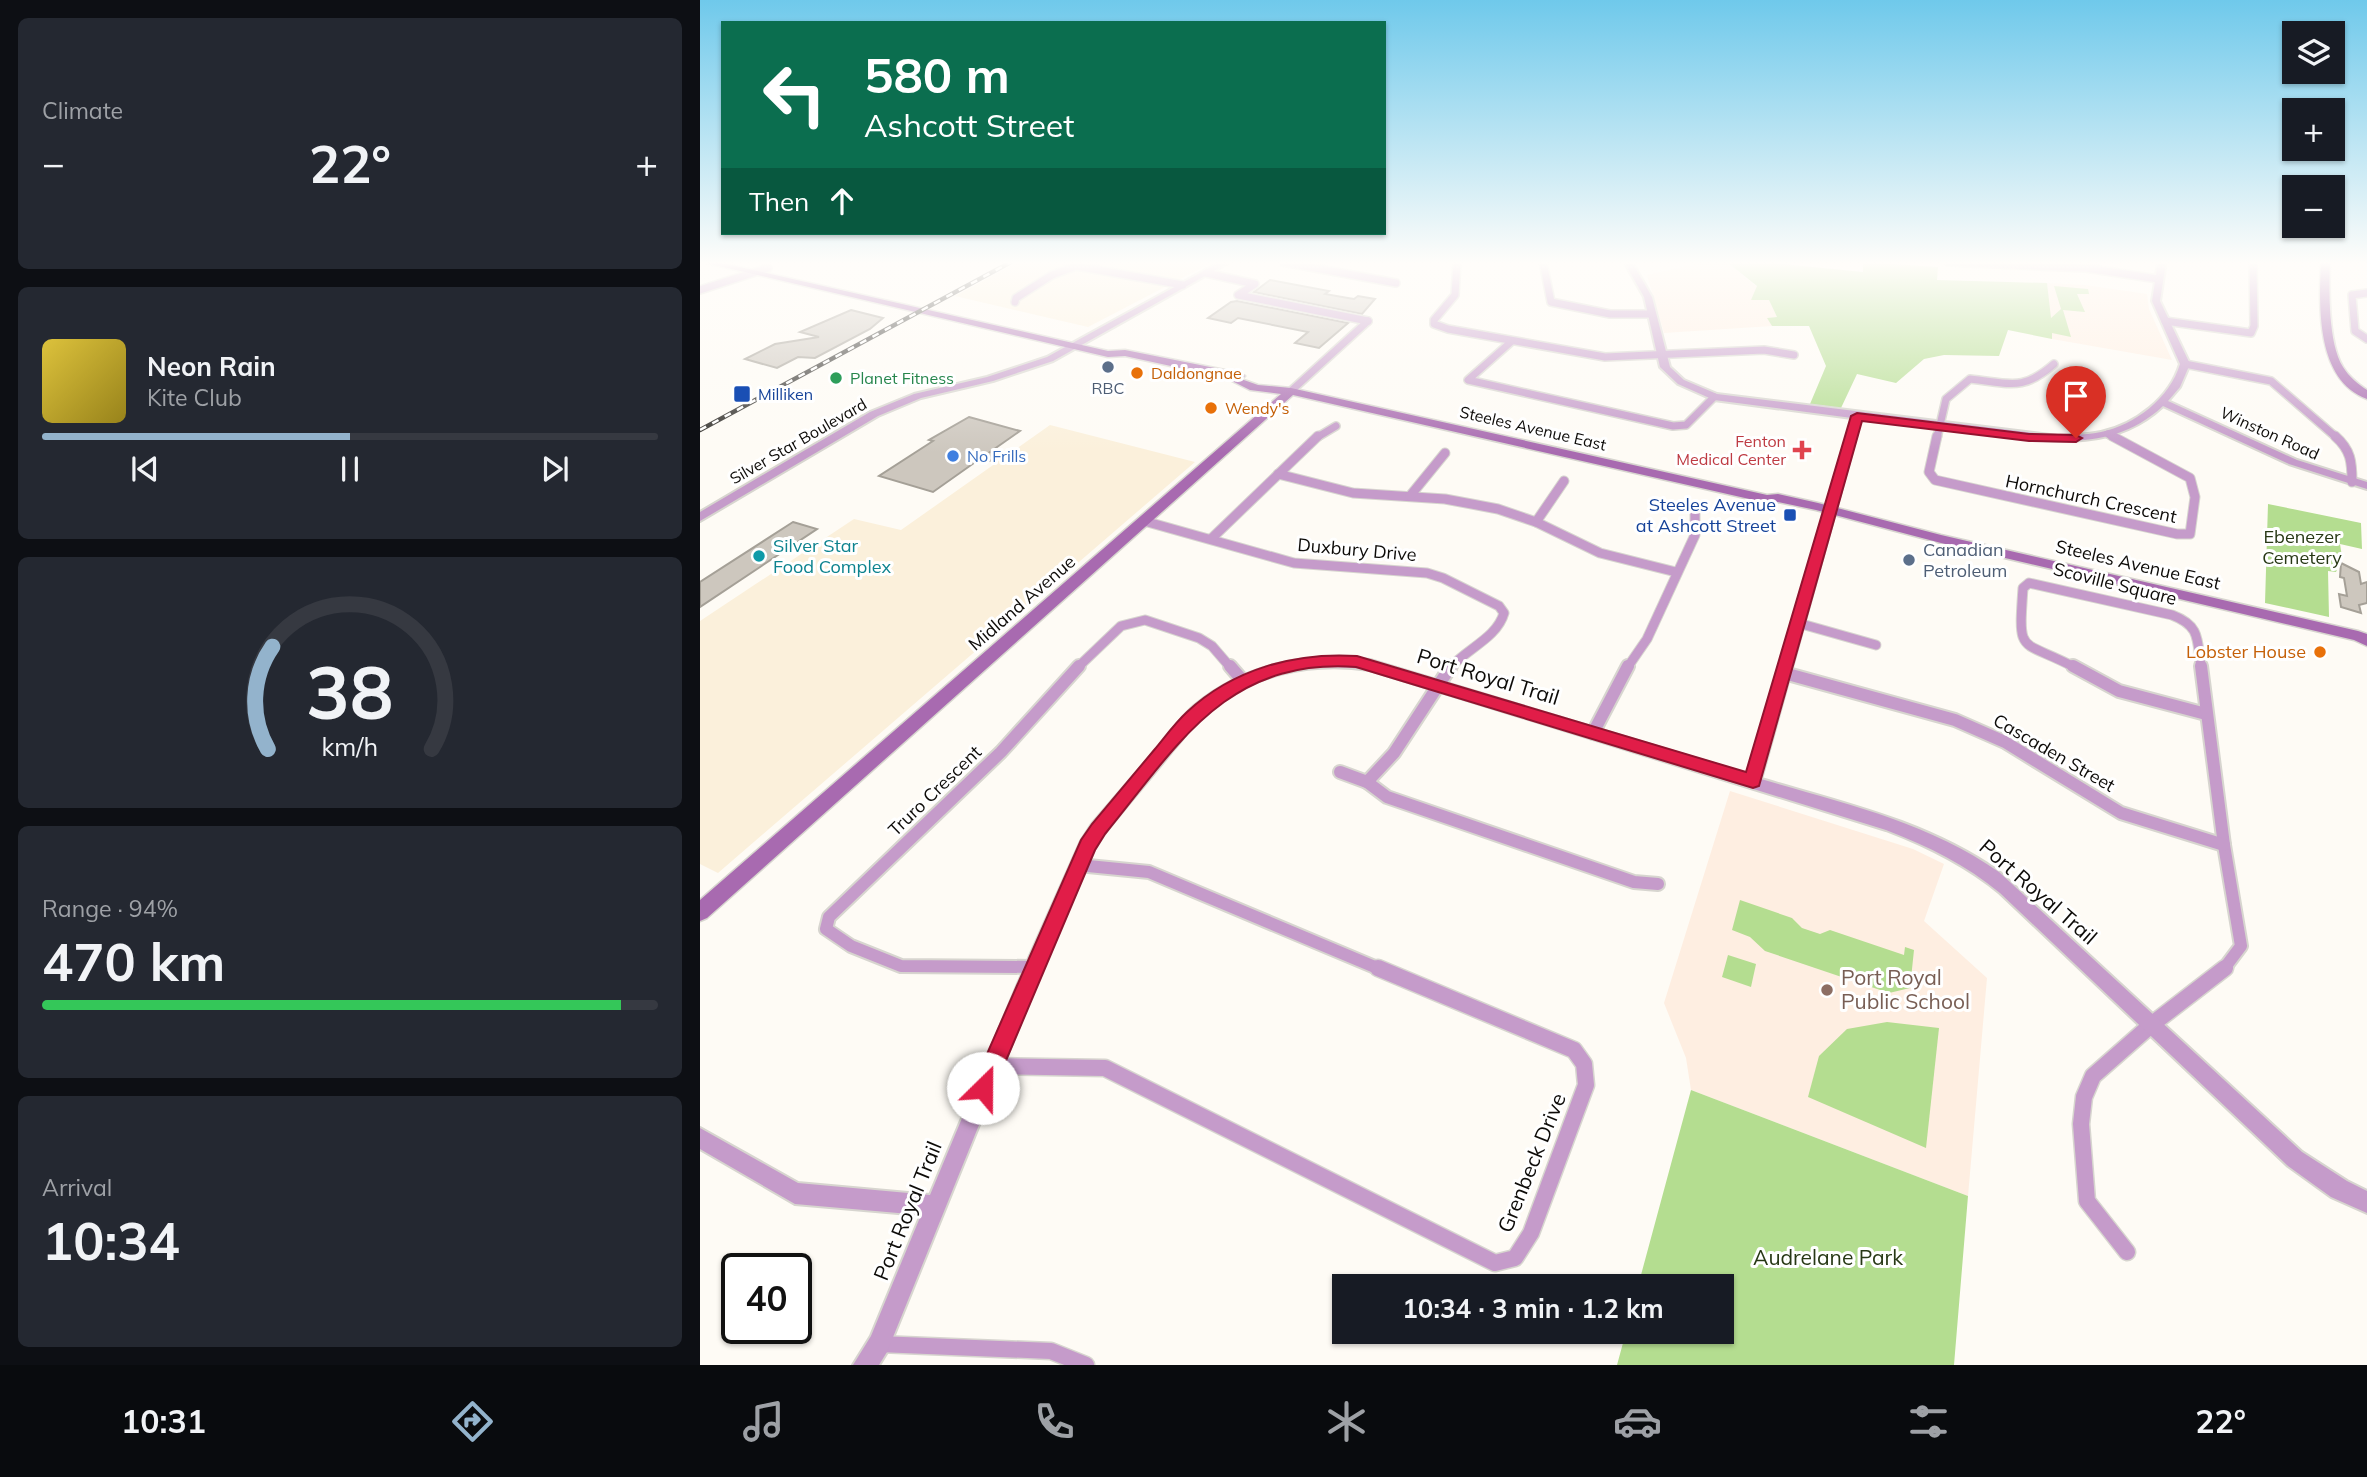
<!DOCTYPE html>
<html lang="en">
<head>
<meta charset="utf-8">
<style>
  :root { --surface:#171b24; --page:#242831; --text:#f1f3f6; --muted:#9ea1a6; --line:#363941; --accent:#93b3cc }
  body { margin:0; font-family:Mulish,sans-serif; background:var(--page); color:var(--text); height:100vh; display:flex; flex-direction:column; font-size:26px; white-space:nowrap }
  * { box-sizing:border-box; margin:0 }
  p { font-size:23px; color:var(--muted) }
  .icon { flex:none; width:38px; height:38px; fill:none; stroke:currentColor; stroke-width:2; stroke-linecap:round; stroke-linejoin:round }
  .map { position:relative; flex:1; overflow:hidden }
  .side { display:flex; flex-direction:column; gap:18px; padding:18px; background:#0d0f14; width:700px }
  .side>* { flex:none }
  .hud { position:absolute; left:21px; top:21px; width:665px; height:214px; border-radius:0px; box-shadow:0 2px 5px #0004; background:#0b6e4f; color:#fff; overflow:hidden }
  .tools { position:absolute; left:1582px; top:21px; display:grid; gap:14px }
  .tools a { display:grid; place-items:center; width:63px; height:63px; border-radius:0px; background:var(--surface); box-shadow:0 2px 5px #0004; font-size:35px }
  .speed { position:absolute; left:21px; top:1253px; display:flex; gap:14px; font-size:35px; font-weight:700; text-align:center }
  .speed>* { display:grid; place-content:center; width:91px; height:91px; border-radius:50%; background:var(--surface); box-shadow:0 2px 5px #0004; line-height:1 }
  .speed .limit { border:4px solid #111; border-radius:10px; background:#fff; color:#111 }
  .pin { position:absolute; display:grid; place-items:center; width:60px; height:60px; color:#fff; margin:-72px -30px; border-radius:50% 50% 50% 0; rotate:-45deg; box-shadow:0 0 7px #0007 }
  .pin .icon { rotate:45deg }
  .me { position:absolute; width:77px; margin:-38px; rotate:23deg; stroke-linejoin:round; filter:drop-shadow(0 0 5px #0008) }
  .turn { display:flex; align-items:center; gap:24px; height:147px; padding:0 28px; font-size:32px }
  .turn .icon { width:91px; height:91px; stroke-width:2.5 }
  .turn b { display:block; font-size:49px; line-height:60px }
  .then { display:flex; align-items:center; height:66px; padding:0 28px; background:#0003; gap:14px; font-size:26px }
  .big { font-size:52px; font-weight:700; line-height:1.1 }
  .side .card { flex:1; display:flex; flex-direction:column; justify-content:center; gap:10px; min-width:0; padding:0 24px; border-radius:10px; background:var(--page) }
  .side .dial { align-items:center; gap:0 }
  .dial svg { height:182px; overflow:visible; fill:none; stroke:var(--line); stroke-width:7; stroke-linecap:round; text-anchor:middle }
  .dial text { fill:var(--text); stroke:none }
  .song { display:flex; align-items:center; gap:21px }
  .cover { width:84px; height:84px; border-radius:10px; background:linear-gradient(135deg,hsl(50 70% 55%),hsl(50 70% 35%)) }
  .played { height:7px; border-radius:4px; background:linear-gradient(90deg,var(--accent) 50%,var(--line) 50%) }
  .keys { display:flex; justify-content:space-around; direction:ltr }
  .heat { display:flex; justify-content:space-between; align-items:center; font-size:38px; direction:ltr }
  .charge { height:10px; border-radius:5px; background:linear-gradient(90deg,#34c759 94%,var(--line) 0) }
  .trip { position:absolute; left:632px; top:1274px; width:402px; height:70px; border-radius:0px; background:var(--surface); box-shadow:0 2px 5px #0004; font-weight:700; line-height:70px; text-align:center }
  .dock { display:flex; height:112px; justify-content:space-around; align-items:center; background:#090b0e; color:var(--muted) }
  .dock .icon { width:49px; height:49px }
  .dock .current { color:var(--accent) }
  .dock b { font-size:32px; color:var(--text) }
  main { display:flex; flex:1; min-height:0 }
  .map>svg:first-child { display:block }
</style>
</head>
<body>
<main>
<section class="side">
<div class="card"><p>Climate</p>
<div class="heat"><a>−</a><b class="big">22°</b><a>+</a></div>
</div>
<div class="card">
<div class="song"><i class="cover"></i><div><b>Neon Rain</b><p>Kite Club</p></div></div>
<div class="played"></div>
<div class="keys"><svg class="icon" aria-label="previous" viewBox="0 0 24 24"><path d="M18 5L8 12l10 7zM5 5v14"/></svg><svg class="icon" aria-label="pause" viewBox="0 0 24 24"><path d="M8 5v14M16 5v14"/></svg><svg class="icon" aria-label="next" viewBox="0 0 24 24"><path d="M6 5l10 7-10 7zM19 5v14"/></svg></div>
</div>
<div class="card dial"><svg viewBox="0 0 100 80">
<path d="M14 69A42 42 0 1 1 86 69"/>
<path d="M14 69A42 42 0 0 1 16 24" stroke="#93b3cc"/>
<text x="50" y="56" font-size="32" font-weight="700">38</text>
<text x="50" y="72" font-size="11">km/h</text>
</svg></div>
<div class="card"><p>Range · 94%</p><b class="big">470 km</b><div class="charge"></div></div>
<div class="card"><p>Arrival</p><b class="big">10:34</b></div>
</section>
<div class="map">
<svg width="1667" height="1365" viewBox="0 0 1667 1365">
  <rect width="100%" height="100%" fill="#fefbf5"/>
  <g fill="#fbf0db">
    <polygon points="318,262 513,262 388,327 255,296"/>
    <polygon points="350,425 495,462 18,873 0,864 0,621 154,519 201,530"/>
  </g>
  <g fill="#feeee1">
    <polygon points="1004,262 1027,262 1057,287 1069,300 1077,317 1068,318 1072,326 964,333 947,275"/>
    <polygon points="1347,283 1385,285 1447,294 1449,309 1472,360 1352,339"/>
    <polygon points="1030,791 1213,849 1244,864 1224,921 1287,978 1268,1196 991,1090 986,1058 964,1003"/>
  </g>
  <g fill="#b4dd90">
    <polygon points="1027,262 1063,262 1163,272 1163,262 1238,267 1237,280 1347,283 1351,318 1361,309 1354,286 1388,289 1389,294 1377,294 1385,312 1363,310 1371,337 1352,333 1352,339 1308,330 1299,356 1244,355 1224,359 1196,383 1157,374 1141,408 1110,404 1126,366 1109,326 1072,326 1067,318 1077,317 1069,300 1051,300 1057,286"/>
    <polygon points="1568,504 1661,523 1662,549 1640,544 1642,557 1636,572 1628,571 1629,617 1565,603"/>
    <polygon points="1040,900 1092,918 1102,928 1120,934 1130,930 1204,955 1205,947 1214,950 1210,988 1189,993 1065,951 1050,937 1032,930"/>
    <polygon points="1028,955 1056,964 1051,987 1022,977"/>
    <polygon points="1187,1022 1239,1028 1226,1148 1108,1097 1119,1056 1147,1029"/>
    <polygon points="991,1090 1268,1196 1254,1365 917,1365 926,1332 1022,1332 1022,1286 938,1286"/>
  </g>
  <g fill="#cdc7be" stroke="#a5a097" stroke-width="2">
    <polygon points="570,280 629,291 625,294 648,298 654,299 658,296 675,299 662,314 554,292"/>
    <polygon points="537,301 648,323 619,348 595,343 608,332 538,318 531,323 508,318 531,302"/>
    <polygon points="151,310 183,318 170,329 115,358 98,357 77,368 45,359 75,344 119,337 100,332"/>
    <polygon points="269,417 320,431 290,452 299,454 290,461 281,458 233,492 179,476 233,441 229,440"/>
    <polygon points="93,522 117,529 0,607 0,582"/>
    <polygon points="1641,563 1659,572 1661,584 1667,582 1667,603 1659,605 1661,613 1641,607 1639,594 1647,596 1644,578 1640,577"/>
  </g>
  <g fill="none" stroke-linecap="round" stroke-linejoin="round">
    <defs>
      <g id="minor-far3">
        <polyline points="583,262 696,283"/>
        <polyline points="757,262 755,295 734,320 734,324 748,329 905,357 1064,350 1094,355"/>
        <polyline points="843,262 851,302 910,314 952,314"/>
        <polyline points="1248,262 1386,268 1458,279"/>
        <polyline points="506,273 555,284 538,295 668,321"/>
        <polyline points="0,290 68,268"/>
        <polyline points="1667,293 1652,295 1655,331 1667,339"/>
        <polyline points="315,302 316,298 352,275 376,266 483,285"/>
        <polyline points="1465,321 1551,333 1554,326 1553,262"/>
        <polyline points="812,341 768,380 973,426 986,425 1014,397"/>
        <polyline points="1485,364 1571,381 1637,438"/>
        <polyline points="591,391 668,321"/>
        <polyline points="1408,434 1416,438"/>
        <polyline points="616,438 636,426"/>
        <path d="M1237 438 1246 399 1270 379C1310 383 1322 392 1354 364"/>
      </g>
      <g id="minor-far2">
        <polyline points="1237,436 1229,472 1235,480 1477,534 1490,534 1495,497 1490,478 1412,436"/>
        <path d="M1635 436C1651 450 1652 462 1652 482"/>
        <polyline points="578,474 653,493 745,499 798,509 836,522 900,553 976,572"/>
        <polyline points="710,496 745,453"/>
        <path d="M444 521 594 563 727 573 743 578 799 606 804 613C797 638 766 649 750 668"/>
        <polyline points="836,522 864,481"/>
        <polyline points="511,539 618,436"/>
        <polyline points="1098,623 1176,645"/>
        <polyline points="377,668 421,626 445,620 499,638 512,646 531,668"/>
        <polyline points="927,668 947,639 995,535 995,509"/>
        <path d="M1376 668C1320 638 1318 658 1323 588L1329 583 1472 615C1501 626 1497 640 1501 668"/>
      </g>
      <g id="minor-far1">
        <polyline points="530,666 543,681"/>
        <polyline points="751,666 694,753 667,782 687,797 934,882 958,884"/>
        <polyline points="1373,666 1419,691 1506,714"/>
        <polyline points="1501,666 1524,845 1541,946 1523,970"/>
        <polyline points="1084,673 1255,720 1305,742 1421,813 1524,845"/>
        <polyline points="893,733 928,666"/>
        <polyline points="640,772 667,782"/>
        <polyline points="378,865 449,872 682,970"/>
        <polyline points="334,967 201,966 151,946 126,929 129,917 301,752 379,666"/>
      </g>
      <g id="minor">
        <polyline points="293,1066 405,1068 795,1263 815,1258 831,1233 886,1085 884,1064 874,1050 678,968"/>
        <polyline points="1427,1252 1387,1201 1381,1124 1384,1097 1393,1076 1451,1025 1525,968"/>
        <polyline points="179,1344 351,1351 386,1365"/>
      </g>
      <g id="tertiary">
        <polygon points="520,262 530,262 353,361 293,381 221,398 178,416 0,521 0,512 170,412 214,394 287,377 347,357"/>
        <path d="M924 262H932L952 297 970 367 984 380 1017 394 1358 436C1372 435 1387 435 1401 432 1435 425 1470 398 1480 364L1452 301 1458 262H1466L1460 301 1490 364 1480 387 1468 401 1597 460 1667 482V489L1589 464 1463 406C1411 455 1343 440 1279 433 1240 428 1201 424 1161 419L1061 779C1143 803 1228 822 1299 872L1602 1152 1647 1181 1667 1191V1213L1631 1197 1588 1166 1300 893C1266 865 1228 846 1186 830L670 670C610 661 551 674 504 714 492 725 483 739 472 751 450 779 426 806 404 834L394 850 343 967 187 1352 179 1365H153L171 1336 221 1215 95 1204 0 1149V1128L98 1183 230 1195 325 967 381 841 392 824C415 797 439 770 462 743 472 730 482 717 494 706 544 665 607 651 670 660L1047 774 1152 418 1014 400 978 384 960 367 944 297Z"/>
      </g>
      <g id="secondary">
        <polygon points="2,262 18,262 408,351 425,350 540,373 545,376 541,379 558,385 591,388 1067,495 1078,494 1118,503 1241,535 1658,631 1667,634 1667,646 1654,640 1241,543 1116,510 1078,502 1067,503 593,395 7,918 0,921 0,900 581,394 550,390 526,378 425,356 408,357"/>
        <path d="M1621 262H1630C1629 290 1628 343 1643 367 1649 377 1658 384 1667 390V399C1616 380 1619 307 1621 262Z"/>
      </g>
    </defs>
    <use href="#minor-far3" stroke="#d7d5cf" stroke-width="10"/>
    <use href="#minor-far2" stroke="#d7d5cf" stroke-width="11"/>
    <use href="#minor-far1" stroke="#d7d5cf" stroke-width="16"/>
    <use href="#minor" stroke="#d7d5cf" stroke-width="19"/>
    <use href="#tertiary" stroke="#d7d5cf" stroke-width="4"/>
    <use href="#secondary" stroke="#d7d5cf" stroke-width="3"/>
    <use href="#minor-far3" stroke="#c59bca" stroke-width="7"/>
    <use href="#minor-far2" stroke="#c59bca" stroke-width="9"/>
    <use href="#minor-far1" stroke="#c59bca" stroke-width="12"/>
    <use href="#minor" stroke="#c59bca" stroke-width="16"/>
    <use href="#tertiary" fill="#c59bca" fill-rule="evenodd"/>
    <use href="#secondary" fill="#a86ab0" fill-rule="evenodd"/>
    <defs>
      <polyline id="rail" points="0,430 311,262"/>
    </defs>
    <use href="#rail" stroke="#33312d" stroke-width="4.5"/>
    <use href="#rail" stroke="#fff" stroke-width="2.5" stroke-dasharray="7" stroke-linecap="butt"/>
  </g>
  <linearGradient id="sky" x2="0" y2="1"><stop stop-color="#6fc9eb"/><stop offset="0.58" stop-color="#fffdfa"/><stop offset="1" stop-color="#fffdfa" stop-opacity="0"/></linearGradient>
  <rect width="1667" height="453" fill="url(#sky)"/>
  <path fill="#e11d48" stroke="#92132f" stroke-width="2" d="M1157 413 1329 434 1376 435 1382 438 1376 442 1329 441 1162 421 1059 786 1053 788 656 667C526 658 478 745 405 834L395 850 291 1096 283 1099 275 1096 272 1088 381 840 392 824C413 799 434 774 455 749 465 737 475 723 487 712 533 669 595 652 657 656L1046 772 1151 416Z"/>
  <g fill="#5c6f8a" stroke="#fff" stroke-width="2.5">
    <circle cx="408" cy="367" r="7"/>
    <circle cx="1209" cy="560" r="7"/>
  </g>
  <g fill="#e8710a" stroke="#fff" stroke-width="2.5">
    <circle cx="437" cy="373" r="7"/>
    <circle cx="511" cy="408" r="7"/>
    <circle cx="1620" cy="652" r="7"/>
  </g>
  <circle fill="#2e9e5b" stroke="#fff" stroke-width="2.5" cx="136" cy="378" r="7"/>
  <g fill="#1a4fb4" stroke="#fff" stroke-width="2.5">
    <rect x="33" y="385" width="18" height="18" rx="3.5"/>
    <rect x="1083" y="508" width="14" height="14" rx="3.5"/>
  </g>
  <path fill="#e0444e" stroke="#fff" stroke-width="2.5" d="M1098.5 439.5h7v7h7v7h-7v7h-7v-7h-7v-7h7z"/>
  <circle fill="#3f7fe0" stroke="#fff" stroke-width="2.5" cx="253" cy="456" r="7"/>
  <circle fill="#0f9aa8" stroke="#fff" stroke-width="2.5" cx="59" cy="556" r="7"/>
  <circle fill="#8d6e63" stroke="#fff" stroke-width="2.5" cx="1127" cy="990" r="7"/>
  <g text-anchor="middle" stroke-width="6" stroke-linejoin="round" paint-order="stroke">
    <g font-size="16" fill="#c56008" stroke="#fff" text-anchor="start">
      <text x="451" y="379">Daldongnae</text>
      <text x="525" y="414">Wendy's</text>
    </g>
    <g font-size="16" fill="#27864d" stroke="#fff" text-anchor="start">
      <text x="150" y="384">Planet Fitness</text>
    </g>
    <g font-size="16" fill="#4e5e75" stroke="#fff">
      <text x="408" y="394">RBC</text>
    </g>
    <g font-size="16" fill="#164399" stroke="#fff" text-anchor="start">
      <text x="58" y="400">Milliken</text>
    </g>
    <g font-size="16" fill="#0d0b08" stroke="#fff">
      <text transform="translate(833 428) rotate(13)" y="6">Steeles Avenue East</text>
      <text transform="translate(1570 433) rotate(24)" y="6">Winston Road</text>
      <text transform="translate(98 441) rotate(-30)" y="6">Silver Star Boulevard</text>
    </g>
    <g font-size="16" fill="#be3a42" stroke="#fff" text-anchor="end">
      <text x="1086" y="447">Fenton<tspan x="1086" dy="18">Medical Center</tspan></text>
    </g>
    <g font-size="16" fill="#366cbe" stroke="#fff" text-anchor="start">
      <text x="267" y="462">No Frills</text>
    </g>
    <g font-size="18" fill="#0d0b08" stroke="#fff">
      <text transform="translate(1391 499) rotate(12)" y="6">Hornchurch Crescent</text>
      <text transform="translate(657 550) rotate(5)" y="6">Duxbury Drive</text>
      <text transform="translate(1438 565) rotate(13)" y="6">Steeles Avenue East</text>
      <text transform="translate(1415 584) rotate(14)" y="6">Scoville Square</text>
      <text transform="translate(322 603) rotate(-41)" y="6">Midland Avenue</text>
      <text transform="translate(1354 753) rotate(30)" y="6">Cascaden Street</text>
      <text transform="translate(235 791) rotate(-44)" y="6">Truro Crescent</text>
    </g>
    <g font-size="18" fill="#164399" stroke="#fff" text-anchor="end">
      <text x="1076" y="511">Steeles Avenue<tspan x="1076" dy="21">at Ashcott Street</tspan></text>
    </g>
    <g font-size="18" fill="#273815" stroke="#fff">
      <text x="1602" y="543">Ebenezer<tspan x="1602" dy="21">Cemetery</tspan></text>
    </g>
    <g font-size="18" fill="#0d838f" stroke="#fff" text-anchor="start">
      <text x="73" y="552">Silver Star<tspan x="73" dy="21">Food Complex</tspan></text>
    </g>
    <g font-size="18" fill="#4e5e75" stroke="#fff" text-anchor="start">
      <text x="1223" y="556">Canadian<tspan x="1223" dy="21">Petroleum</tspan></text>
    </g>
    <g font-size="18" fill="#c56008" stroke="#fff" text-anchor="end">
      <text x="1606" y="658">Lobster House</text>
    </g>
    <g font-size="21" fill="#0d0b08" stroke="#fff">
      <text transform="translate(788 677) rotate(17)" y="7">Port Royal Trail</text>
      <text transform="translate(1338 892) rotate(41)" y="7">Port Royal Trail</text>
      <text transform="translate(832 1163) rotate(-68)" y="7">Grenbeck Drive</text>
      <text transform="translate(208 1211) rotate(-68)" y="7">Port Royal Trail</text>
    </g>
    <g font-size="21" fill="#785e54" stroke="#fff" text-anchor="start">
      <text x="1141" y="985">Port Royal<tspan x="1141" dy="24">Public School</tspan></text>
    </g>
    <g font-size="21" fill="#273815" stroke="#fff">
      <text x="1128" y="1265">Audrelane Park</text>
    </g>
  </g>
</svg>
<div class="tools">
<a><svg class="icon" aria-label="layers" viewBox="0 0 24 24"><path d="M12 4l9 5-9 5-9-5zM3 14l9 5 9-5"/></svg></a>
<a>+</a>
<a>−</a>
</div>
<div class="speed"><div class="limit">40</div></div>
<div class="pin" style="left:1376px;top:438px;background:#d93025"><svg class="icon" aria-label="arrive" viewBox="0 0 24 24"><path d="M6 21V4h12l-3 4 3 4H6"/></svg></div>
<svg class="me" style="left:283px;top:1088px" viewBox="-20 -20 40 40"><circle r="19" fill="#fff"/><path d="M0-13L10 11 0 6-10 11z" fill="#e11d48"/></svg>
<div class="trip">10:34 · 3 min · 1.2 km</div>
<div class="hud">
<div class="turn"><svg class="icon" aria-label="left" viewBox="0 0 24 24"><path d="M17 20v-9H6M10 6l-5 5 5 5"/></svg><div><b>580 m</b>Ashcott Street</div></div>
<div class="then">Then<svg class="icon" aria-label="ahead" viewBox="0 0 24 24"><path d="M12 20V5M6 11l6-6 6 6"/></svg></div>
</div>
</div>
</main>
<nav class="dock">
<b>10:31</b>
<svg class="icon current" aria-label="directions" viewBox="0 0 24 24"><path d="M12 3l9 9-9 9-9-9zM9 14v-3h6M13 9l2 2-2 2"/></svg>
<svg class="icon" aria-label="music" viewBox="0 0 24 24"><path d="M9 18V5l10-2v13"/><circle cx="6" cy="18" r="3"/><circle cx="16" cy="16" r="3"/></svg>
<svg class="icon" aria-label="phone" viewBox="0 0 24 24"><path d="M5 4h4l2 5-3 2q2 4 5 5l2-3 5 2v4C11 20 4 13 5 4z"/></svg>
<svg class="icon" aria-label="climate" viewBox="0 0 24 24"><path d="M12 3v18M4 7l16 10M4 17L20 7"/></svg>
<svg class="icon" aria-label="car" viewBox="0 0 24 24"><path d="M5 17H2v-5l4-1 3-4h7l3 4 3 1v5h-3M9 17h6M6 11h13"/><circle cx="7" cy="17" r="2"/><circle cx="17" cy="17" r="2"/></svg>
<svg class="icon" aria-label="filters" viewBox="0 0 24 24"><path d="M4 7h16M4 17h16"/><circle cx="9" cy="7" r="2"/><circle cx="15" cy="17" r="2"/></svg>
<b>22°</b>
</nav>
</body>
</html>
